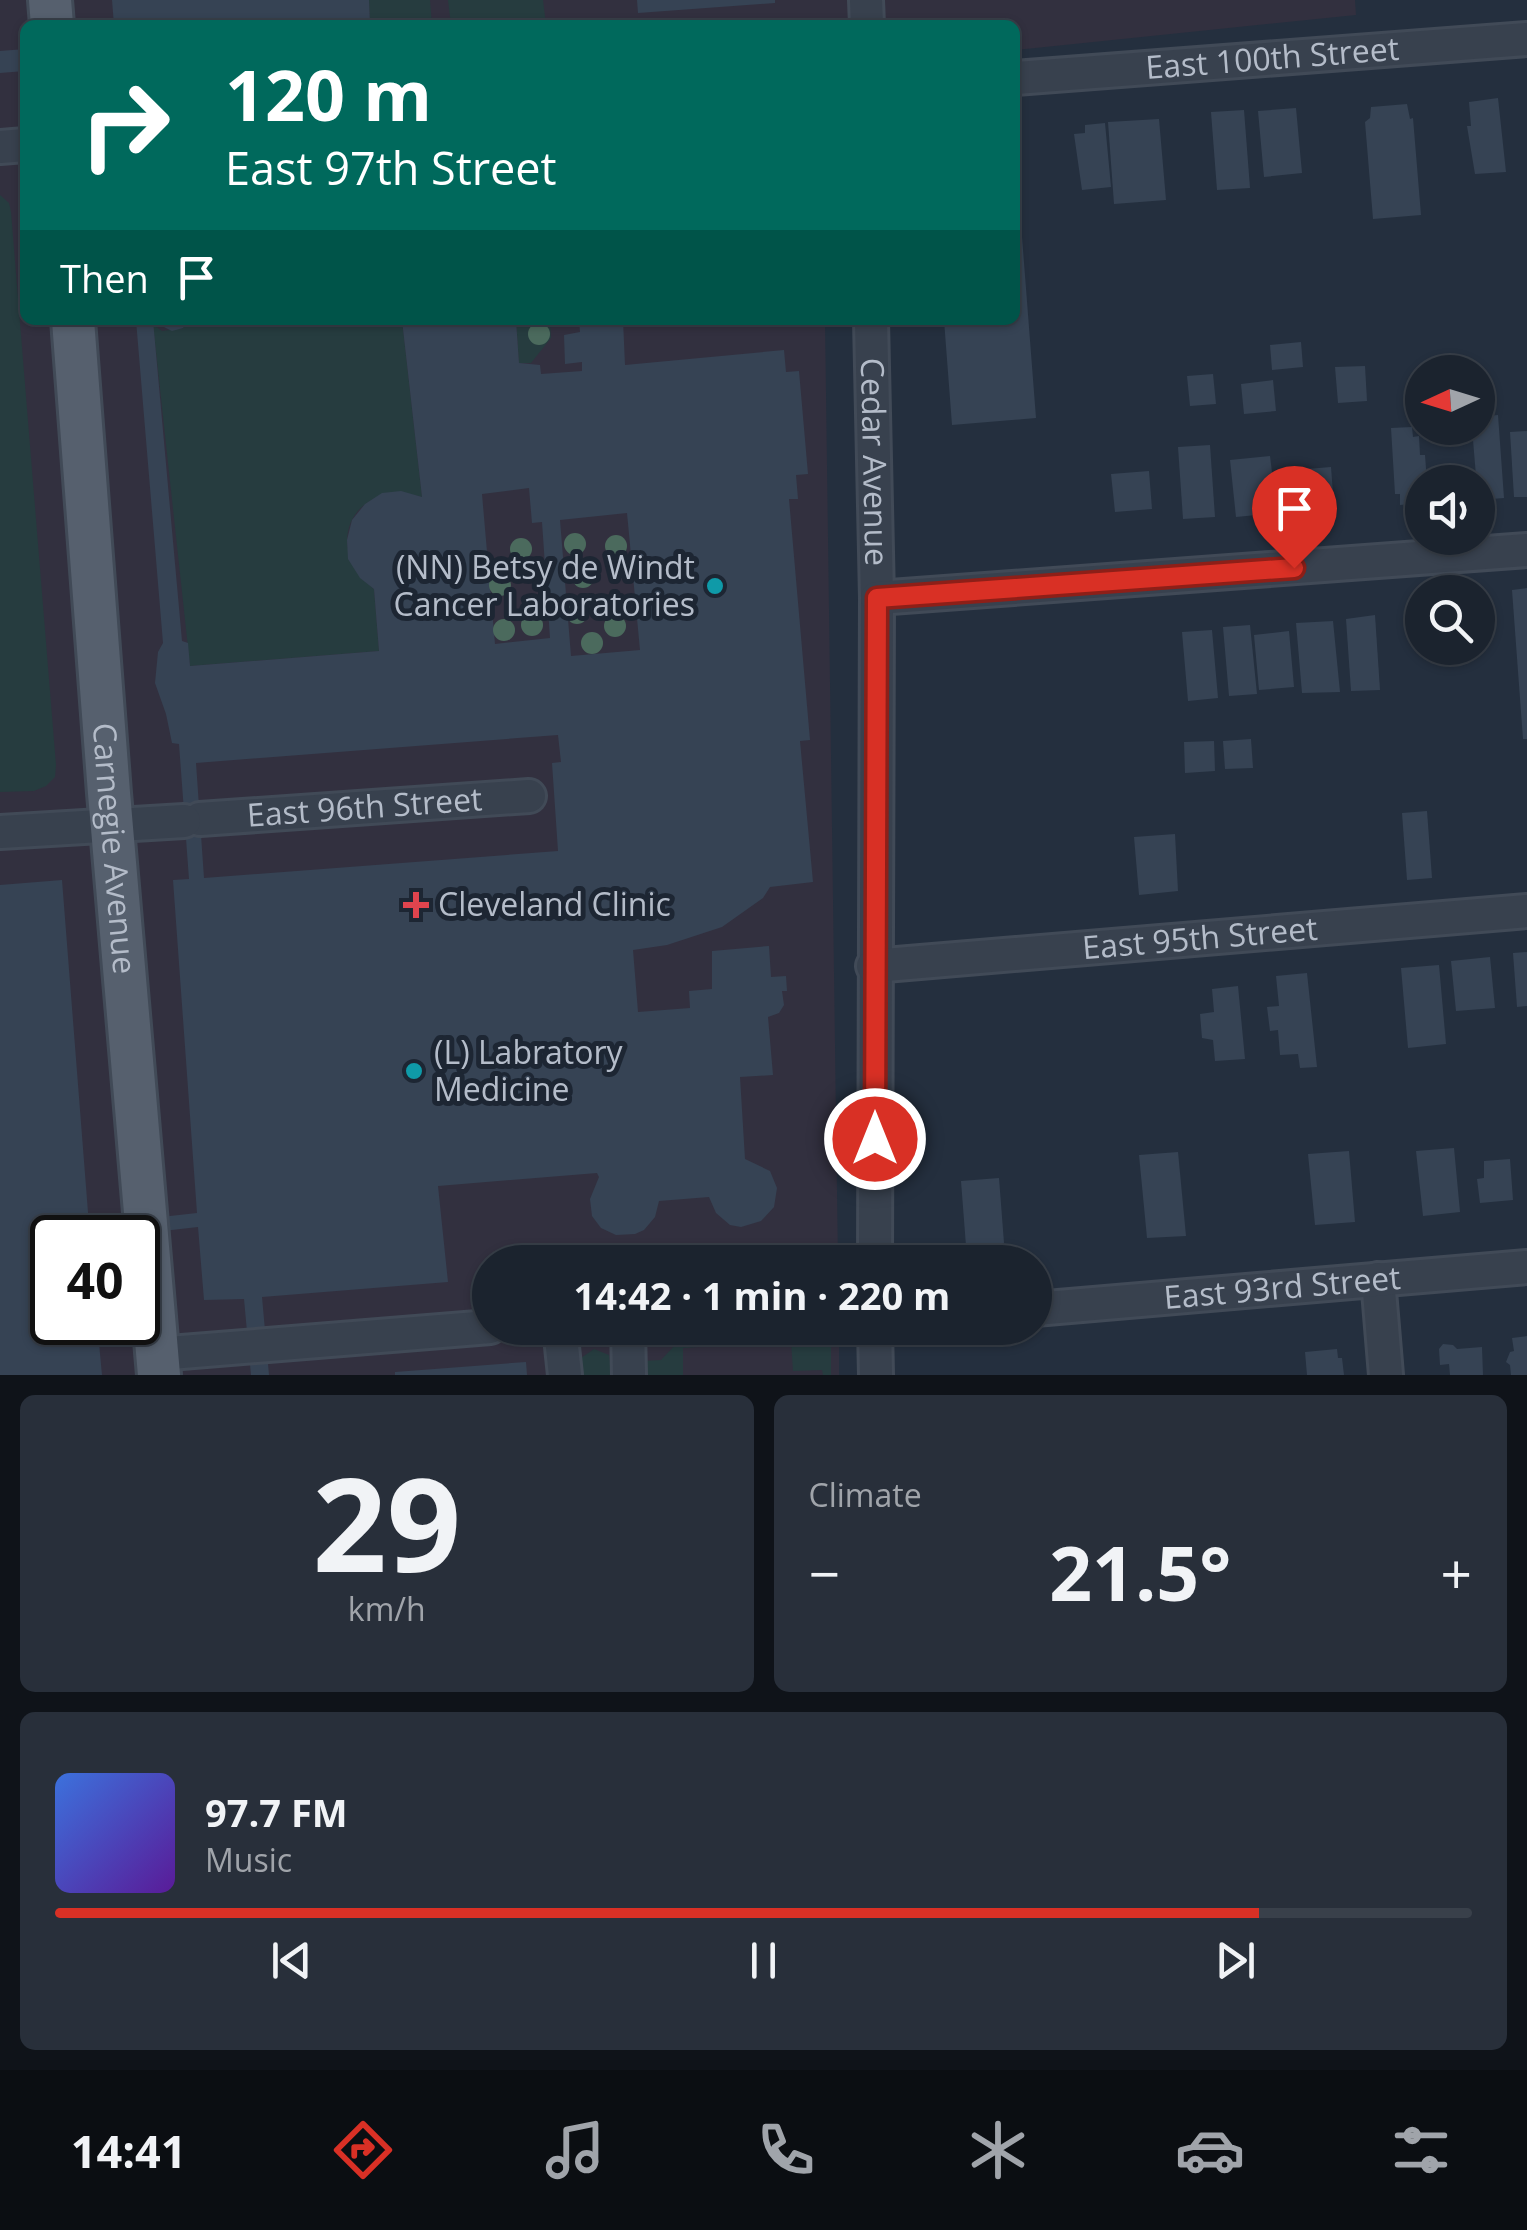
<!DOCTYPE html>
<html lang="en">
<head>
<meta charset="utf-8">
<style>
  :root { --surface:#1b232e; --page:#282f3a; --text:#f1f3f6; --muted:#a0a4aa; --line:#39404a; --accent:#d93025 }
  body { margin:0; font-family:"Open Sans",sans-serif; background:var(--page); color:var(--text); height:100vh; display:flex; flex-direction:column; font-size:38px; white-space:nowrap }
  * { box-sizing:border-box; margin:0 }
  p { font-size:32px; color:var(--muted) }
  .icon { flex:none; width:55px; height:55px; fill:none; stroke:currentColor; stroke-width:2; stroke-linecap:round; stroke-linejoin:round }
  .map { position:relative; height:1375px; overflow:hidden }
  .details { display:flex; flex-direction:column; gap:20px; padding:20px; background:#0f1319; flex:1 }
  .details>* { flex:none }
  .banner { position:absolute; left:20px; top:20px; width:1000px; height:305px; border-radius:15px; box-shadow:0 2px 8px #0004,0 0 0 2px var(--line); background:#00695c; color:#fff; overflow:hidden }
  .needle { width:65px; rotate:266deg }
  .controls { position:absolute; left:1405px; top:355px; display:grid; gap:20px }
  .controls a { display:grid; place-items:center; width:90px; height:90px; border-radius:50%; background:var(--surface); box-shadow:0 2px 8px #0004,0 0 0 2px var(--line); font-size:50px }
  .speed { position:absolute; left:30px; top:1215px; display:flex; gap:20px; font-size:50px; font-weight:700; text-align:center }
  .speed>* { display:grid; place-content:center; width:130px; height:130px; border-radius:50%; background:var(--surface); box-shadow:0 2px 8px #0004,0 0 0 2px var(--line); line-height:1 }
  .speed .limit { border:5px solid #111; border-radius:15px; background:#fff; color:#111 }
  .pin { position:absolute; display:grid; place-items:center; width:85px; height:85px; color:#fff; margin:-102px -42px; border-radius:50% 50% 50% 0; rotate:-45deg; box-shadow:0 0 10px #0007 }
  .pin .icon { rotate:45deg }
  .me { position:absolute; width:110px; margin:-55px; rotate:0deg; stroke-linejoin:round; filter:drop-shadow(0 0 8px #0008) }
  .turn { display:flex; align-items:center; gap:35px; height:210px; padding:0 40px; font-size:45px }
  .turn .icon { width:130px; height:130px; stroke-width:2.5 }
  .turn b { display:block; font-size:70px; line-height:85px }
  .then { display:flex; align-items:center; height:95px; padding:0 40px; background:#0003; gap:20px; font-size:38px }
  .big { font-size:75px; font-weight:700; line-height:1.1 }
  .details .widget { flex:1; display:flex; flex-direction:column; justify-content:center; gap:15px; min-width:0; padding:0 35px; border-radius:15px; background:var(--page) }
  .details .dial { align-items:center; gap:0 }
  .dial b { font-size:130px; line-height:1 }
  .song { display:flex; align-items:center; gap:30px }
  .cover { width:120px; height:120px; border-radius:15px; background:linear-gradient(135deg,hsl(220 70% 55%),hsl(270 70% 35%)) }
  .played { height:10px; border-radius:5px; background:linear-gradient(90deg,var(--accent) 85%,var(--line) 85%) }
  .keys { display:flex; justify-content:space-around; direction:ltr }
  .heat { display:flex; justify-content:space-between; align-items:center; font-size:55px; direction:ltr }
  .details .tiles { flex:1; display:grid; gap:20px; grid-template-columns:1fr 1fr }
  .widget:last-child { grid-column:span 2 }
  .trip { position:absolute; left:472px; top:1245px; width:580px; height:100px; border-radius:50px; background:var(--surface); box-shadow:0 2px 8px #0004,0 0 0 2px var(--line); font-weight:700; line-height:100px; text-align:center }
  .dock { display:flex; height:160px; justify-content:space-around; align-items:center; background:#0b0e12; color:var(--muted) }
  .dock .icon { width:70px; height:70px }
  .dock .selected { color:var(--accent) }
  .dock b { font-size:45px; color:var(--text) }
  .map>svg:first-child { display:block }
</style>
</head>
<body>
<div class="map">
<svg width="1527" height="1375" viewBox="0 0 1527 1375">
  <rect width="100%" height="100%" fill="#242f3e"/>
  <path fill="#32303f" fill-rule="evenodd" d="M0 0H1355L1356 15 1015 50V25H25V320H825L838 1262H490V1328H839V1375H0ZM52 1238H138V1322H52Z"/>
  <g fill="#263c3f">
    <polygon points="369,0 430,0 432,25 370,25"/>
    <polygon points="448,0 543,0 546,25 451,25"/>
    <polygon points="0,195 9,203 11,212 56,765 55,777 46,786 34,791 0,792"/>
    <path d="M188 320H402L422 497C355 477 319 546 374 589L379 651 190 666 153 324 162 331 183 328Z"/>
    <polygon points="516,320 550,320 551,338 531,363 519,363"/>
    <polygon points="831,1332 831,1375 823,1375 822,1370 793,1371 791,1341 683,1348 683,1375 642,1375 642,1361 661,1360 678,1342"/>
    <polygon points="594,1349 609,1355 612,1375 581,1375 581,1358"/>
  </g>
  <g fill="#364354" fill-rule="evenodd">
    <polygon points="112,0 369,0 370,25 114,25"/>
    <polygon points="637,0 775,0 775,3 638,13"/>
    <polygon points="25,49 25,71 0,73 0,51"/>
    <polygon points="1498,98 1506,172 1475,174 1467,126 1471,126 1469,102"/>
    <polygon points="1407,104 1410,119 1413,118 1421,215 1373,219 1365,122 1370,118 1371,107"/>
    <polygon points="1296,108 1302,173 1264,177 1258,111"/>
    <polygon points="1244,110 1250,188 1217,190 1211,112"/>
    <polygon points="1159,119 1166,200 1114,204 1108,122"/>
    <polygon points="1105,123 1111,187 1082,190 1074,134 1085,133 1085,125"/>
    <polygon points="1015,185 1018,185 1036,418 952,425 944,320 1015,320"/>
    <path d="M136 320H153L182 641 188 643 190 666 379 651 374 589 360 578 348 559 347 540 352 520 365 504 382 493 401 491 422 497 402 320H516L519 363 540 365 541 374 582 371V362L565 364 564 335 580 332 579 320H623L625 365 784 350 786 372 799 371 808 474 796 475 798 499H789L810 740 800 741 813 882 770 887 763 898 722 927 667 945 633 950 638 1012 690 1008 689 991 712 989V951L769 946 771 977 786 976 787 991H782L784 1005 779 1013 768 1017 773 1075 740 1077 745 1159 770 1171 777 1188 774 1207 761 1221 741 1227 730 1225 716 1213 709 1197 659 1201 655 1217 644 1230 635 1234 616 1235 601 1228 592 1216 590 1199 599 1177 597 1173 438 1186 448 1282 262 1297 269 1375H251L244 1299 204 1300 198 1227 101 1238H52V1322H97L102 1375H0V885L62 880 89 1225 197 1213 173 880 189 879 179 744 172 743 166 714 155 683 158 652 163 643ZM529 488 532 523 542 522 550 638 495 644 482 494ZM627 513 640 650 571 656 560 520ZM558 735 561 762 552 763 558 851 204 878 196 763Z"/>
    <polygon points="160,320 188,320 183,328 172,331 164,327"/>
    <polygon points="1301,342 1303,367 1272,370 1270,345"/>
    <polygon points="1365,366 1367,401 1338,403 1335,367"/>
    <polygon points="1213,374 1216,404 1190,406 1187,376"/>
    <polygon points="1273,380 1276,411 1244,414 1241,384"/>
    <polygon points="1498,415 1504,498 1478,500 1472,428 1478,428 1478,417"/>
    <polygon points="1412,427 1413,437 1419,436 1420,455 1425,455 1427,482 1422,482 1422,503 1400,505 1400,494 1395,494 1391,428"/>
    <polygon points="1527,431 1527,497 1514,497 1510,432"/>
    <polygon points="1210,445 1215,517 1183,519 1178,447"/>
    <polygon points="1270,456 1277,513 1236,517 1230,460"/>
    <polygon points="1331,467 1334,506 1311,508 1311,515 1297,516 1294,470"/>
    <polygon points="1149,471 1152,509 1115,512 1111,474"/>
    <polygon points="1527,588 1527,739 1523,739 1512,590"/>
    <polygon points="1375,615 1380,690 1351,691 1346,619"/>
    <polygon points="1333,621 1340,692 1302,693 1296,623"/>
    <polygon points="1250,625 1257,694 1229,696 1223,627"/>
    <polygon points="1212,630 1218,698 1188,701 1182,632"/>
    <polygon points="1289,631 1294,687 1259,690 1254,635"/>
    <polygon points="1251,739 1253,768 1225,769 1223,741"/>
    <polygon points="1214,741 1215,771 1185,773 1184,742"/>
    <polygon points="1427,811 1432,878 1407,880 1402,813"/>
    <polygon points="1175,834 1178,891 1139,895 1134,837"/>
    <polygon points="1527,952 1527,1006 1517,1007 1513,953"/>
    <polygon points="1490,957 1495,1008 1456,1011 1451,961"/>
    <polygon points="1439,965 1446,1044 1408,1048 1401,968"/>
    <polygon points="1307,973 1317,1067 1300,1068 1298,1054 1280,1055 1278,1030 1270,1031 1267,1007 1279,1006 1276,976"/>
    <polygon points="1238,986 1245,1059 1215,1061 1213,1040 1202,1038 1200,1014 1214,1012 1212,989"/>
    <polygon points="1454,1148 1460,1212 1423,1216 1416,1151"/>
    <polygon points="1349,1151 1355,1222 1315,1225 1308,1154"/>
    <polygon points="1178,1152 1186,1236 1147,1238 1139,1155"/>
    <polygon points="1510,1159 1513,1200 1480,1203 1477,1179 1484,1178 1484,1161"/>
    <polygon points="999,1178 1004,1243 966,1246 961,1181"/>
    <polygon points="1527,1336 1527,1375 1511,1375 1510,1365 1506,1362 1510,1352 1514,1351 1512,1338"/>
    <polygon points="1443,1344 1453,1345 1457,1349 1482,1347 1483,1375 1450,1375 1449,1364 1440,1365 1439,1349"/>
    <polygon points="1337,1349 1338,1358 1342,1358 1344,1375 1307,1375 1305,1352"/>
    <polygon points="526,1362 527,1375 395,1375 395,1372"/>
  </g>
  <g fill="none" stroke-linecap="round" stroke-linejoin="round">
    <defs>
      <g id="minor">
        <polyline points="866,0 867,25"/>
        <path id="s1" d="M1015 78 1527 39"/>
        <polyline points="0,147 25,145"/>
        <path id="s2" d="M871 320 877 598 875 1262"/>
        <polyline points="877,598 1527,550"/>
        <path id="s3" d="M200 819 529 796"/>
        <polyline points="0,832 184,821"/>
        <path id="s4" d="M873 966 1527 911"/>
        <polyline points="1378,1279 1386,1375"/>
        <path id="s5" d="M1035 1309 1527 1267"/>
        <polyline points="560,1328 565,1375"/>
        <polyline points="628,1328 629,1375"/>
        <polyline points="875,1328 876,1375"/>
        <polyline points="157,1354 490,1327"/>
      </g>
      <g id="major">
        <polyline points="50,0 52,25"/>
        <path id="s6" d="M73 320 109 793 159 1375"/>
      </g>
    </defs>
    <use href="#minor" stroke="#414a57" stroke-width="38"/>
    <use href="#major" stroke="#414a57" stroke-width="48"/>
    <use href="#minor" stroke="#38414e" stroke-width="32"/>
    <use href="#major" stroke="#56606e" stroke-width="42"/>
  </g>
  <g fill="#4b6a5d">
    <circle cx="539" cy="334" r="11"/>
    <circle cx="575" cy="544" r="11"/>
    <circle cx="616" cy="546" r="11"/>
    <circle cx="521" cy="549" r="11"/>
    <circle cx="583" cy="577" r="11"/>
    <circle cx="500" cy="585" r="11"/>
    <circle cx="577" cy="613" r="11"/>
    <circle cx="532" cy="625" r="11"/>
    <circle cx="615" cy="626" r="11"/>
    <circle cx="504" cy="630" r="11"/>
    <circle cx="592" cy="643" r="11"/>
  </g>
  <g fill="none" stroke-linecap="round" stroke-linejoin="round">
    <defs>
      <polyline id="route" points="875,1139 877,598 1294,568"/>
    </defs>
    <use href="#route" stroke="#8d1f18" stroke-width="25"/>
    <use href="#route" stroke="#d93025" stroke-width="18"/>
  </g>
  <g fill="#0f9aa8" stroke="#1d2633" stroke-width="4">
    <circle cx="715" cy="586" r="10"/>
    <circle cx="414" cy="1071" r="10"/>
  </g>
  <path fill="#e0444e" stroke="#1d2633" stroke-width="4" d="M411 890h10v10h10v10h-10v10h-10v-10h-10v-10h10z"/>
  <g text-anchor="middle" stroke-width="10" stroke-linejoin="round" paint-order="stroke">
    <g font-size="32" fill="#b4bcc9" stroke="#1d2633">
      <text dy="11" stroke="none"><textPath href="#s1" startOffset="258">East 100th Street</textPath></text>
      <text dy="11" stroke="none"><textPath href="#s2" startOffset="142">Cedar Avenue</textPath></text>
      <text dy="11" stroke="none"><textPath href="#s3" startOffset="165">East 96th Street</textPath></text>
      <text dy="11" stroke="none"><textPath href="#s6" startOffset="530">Carnegie Avenue</textPath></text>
      <text dy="11" stroke="none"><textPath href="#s4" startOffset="328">East 95th Street</textPath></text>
      <text dy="11" stroke="none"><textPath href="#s5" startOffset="248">East 93rd Street</textPath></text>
    </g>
    <g font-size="32" fill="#b4bcc9" stroke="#1d2633" text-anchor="start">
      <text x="695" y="579" text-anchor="end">(NN) Betsy de Windt<tspan x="695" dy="37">Cancer Laboratories</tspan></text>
      <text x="438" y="916">Cleveland Clinic</text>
      <text x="434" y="1064">(L) Labratory<tspan x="434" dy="37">Medicine</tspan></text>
    </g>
  </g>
</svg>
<div class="controls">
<a><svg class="needle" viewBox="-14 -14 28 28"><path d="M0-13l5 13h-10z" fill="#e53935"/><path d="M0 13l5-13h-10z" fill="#a0a4aa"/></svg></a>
<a><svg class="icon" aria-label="sound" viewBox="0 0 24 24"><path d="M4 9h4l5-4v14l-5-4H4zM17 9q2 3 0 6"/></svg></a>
<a><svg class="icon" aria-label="search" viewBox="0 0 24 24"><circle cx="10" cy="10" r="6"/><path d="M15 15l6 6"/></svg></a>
</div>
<div class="speed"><div class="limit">40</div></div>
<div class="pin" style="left:1294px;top:568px;background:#d93025"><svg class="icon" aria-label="arrive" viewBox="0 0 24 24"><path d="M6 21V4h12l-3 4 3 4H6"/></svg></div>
<svg class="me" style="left:875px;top:1139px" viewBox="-20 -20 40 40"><circle r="17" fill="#d93025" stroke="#fff" stroke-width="3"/><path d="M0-11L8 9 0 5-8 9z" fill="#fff"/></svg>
<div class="trip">14:42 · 1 min · 220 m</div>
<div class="banner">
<div class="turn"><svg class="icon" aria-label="right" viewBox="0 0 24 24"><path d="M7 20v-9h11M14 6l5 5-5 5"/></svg><div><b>120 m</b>East 97th Street</div></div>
<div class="then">Then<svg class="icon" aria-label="arrive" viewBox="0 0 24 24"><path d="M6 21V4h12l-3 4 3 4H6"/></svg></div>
</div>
</div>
<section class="details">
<div class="tiles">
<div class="widget dial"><b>29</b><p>km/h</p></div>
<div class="widget"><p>Climate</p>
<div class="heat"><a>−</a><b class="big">21.5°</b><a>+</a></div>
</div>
<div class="widget">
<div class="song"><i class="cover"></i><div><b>97.7 FM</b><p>Music</p></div></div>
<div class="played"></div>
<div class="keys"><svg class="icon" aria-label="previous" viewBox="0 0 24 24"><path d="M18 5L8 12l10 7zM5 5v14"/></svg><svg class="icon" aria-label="pause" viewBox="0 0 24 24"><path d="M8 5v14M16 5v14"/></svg><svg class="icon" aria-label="next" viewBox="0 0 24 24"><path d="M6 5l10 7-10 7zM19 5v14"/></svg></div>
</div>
</div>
</section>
<nav class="dock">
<b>14:41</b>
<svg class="icon selected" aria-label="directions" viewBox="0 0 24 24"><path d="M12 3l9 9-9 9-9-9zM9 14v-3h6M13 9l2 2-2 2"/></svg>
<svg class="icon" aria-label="music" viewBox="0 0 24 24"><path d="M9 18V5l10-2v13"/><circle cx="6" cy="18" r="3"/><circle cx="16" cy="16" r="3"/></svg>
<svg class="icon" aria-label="phone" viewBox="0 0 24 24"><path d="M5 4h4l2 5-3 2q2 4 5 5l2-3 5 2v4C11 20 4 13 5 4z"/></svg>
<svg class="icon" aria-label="climate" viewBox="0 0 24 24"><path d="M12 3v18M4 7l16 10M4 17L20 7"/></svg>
<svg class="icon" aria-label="car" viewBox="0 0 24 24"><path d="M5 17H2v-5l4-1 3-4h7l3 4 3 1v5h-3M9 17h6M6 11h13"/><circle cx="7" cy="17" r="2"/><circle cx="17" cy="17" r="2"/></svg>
<svg class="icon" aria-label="filters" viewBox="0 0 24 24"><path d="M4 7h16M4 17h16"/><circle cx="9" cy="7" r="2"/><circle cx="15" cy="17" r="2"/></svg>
</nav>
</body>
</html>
